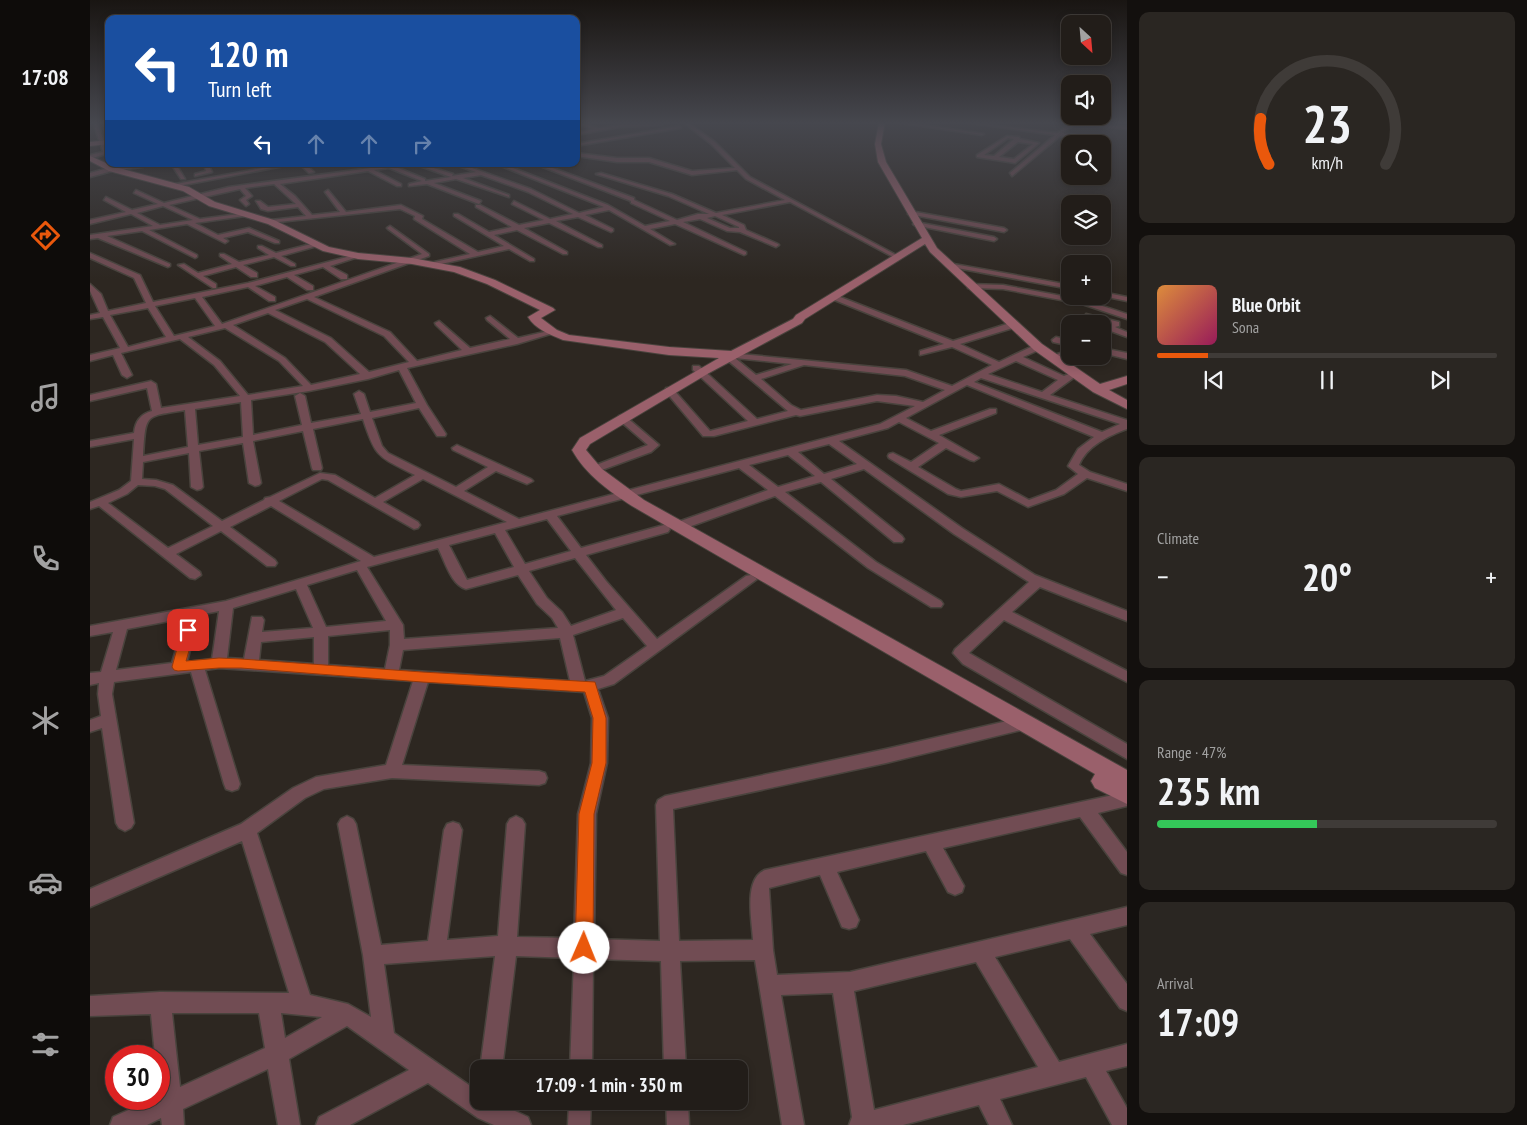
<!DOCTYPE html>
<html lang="en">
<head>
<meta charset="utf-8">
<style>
  :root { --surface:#221d19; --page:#2a2622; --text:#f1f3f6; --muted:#a2a2a2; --line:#3f3b38; --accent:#ea580c }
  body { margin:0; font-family:"PT Sans Narrow",sans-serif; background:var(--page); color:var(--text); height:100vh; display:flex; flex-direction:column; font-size:19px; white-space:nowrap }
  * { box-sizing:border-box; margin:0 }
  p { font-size:16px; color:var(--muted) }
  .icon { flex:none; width:28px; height:28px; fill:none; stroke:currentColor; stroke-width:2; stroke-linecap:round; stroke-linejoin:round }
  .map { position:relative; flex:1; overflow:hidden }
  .side { display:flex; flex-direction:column; gap:12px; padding:12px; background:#13100e; width:400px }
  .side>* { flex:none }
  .hud { position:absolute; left:15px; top:15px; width:475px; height:152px; border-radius:10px; box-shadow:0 2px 8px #0003,0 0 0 1px var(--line); background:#1a4fa0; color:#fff; overflow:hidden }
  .needle { width:32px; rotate:154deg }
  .buttons { position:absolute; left:971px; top:15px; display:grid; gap:10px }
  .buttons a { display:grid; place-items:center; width:50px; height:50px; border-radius:10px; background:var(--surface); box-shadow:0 2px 8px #0003,0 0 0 1px var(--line); font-size:25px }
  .speed { position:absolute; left:15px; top:1045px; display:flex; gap:10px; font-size:25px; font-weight:700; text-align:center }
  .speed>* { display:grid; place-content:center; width:65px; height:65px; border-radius:50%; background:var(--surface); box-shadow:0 2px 8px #0003,0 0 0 1px var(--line); line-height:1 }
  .speed .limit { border:8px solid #d22; background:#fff; color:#111 }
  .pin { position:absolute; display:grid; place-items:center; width:42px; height:42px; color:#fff; margin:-21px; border-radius:10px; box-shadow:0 2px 8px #0006 }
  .me { position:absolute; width:55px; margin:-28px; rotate:1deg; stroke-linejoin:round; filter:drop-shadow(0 0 4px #0008) }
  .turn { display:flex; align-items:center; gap:18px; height:105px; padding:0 20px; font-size:22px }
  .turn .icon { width:65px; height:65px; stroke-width:2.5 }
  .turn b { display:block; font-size:35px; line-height:42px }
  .lanes { display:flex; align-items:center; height:48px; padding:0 20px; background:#0003; justify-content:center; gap:25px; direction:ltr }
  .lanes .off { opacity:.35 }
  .big { font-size:38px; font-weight:700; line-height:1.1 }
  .side .widget { flex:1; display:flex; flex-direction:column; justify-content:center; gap:8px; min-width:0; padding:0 18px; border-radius:10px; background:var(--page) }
  .side .dial { align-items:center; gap:0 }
  .dial svg { height:130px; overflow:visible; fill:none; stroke:var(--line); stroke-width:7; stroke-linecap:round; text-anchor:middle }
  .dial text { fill:var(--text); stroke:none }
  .song { display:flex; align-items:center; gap:15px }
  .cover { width:60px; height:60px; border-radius:8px; background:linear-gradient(135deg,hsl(30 70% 55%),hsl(330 70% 35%)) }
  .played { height:5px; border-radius:2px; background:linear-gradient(90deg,var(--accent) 15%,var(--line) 15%) }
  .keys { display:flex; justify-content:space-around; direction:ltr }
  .heat { display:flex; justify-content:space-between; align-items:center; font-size:28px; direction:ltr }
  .charge { height:8px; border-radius:4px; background:linear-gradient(90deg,#34c759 47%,var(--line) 0) }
  .trip { position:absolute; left:380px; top:1060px; width:278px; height:50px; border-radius:10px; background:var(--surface); box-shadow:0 2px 8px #0003,0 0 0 1px var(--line); font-weight:700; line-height:50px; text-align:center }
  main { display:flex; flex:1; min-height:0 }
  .tab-bar { display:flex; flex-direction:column; width:90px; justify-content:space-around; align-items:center; background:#0e0c0a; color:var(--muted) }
  .tab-bar .icon { width:35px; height:35px }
  .tab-bar .active { color:var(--accent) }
  .tab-bar b { font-size:22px; color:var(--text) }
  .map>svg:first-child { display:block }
</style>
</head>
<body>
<main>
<nav class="tab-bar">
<b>17:08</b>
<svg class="icon active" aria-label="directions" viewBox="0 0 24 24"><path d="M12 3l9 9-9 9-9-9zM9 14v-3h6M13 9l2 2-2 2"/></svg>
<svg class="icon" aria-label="music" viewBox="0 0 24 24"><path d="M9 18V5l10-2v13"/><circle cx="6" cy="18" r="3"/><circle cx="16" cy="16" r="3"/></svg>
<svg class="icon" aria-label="phone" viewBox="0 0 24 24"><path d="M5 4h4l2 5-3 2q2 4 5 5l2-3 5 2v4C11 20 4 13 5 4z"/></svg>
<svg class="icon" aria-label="climate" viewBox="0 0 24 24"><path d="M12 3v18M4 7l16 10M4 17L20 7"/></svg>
<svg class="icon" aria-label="car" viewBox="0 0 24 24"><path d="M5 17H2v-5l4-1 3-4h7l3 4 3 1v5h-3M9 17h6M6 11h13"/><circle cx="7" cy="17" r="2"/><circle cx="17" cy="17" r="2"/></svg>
<svg class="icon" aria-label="filters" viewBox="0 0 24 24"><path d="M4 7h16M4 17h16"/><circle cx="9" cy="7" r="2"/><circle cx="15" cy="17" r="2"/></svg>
</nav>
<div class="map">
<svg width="1037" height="1125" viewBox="0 0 1037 1125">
  <rect width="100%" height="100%" fill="#2d2721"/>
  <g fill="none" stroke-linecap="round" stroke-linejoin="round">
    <defs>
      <g id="street">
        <polygon points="3,122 7,122 18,153 0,159 0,155 13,152"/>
        <polygon points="486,122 509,128 530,125 572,125 530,127 486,135 486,133 504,129 486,124"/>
        <path d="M593 122H597L625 142 660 177 810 257 805 258 700 202 632 215 654 225 656 230 688 244 689 245 686 247 650 232 637 231 610 219 593 222 656 252V254L654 255 585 224 560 229 585 244 580 245 519 210 495 215 523 229V231L521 232 488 217 466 221 512 245V247H508L459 223 434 228 477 252V254H473L427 230 404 235 444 259V261H440L419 249 342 266 338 264 340 263 380 254 324 219 325 216 310 209 179 223V221L181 220 216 216 208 207 178 211 171 209 166 201H170L178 207 206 204 184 184 155 188 162 196 156 200 159 204 156 206 150 200 156 196 150 189 79 205 110 219 157 213 155 216 105 223 128 235 159 228 189 241V243H185L158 232 133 238 138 241 135 243 97 224 59 230 107 255V257L105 258 52 231 17 236 80 264V266L78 267 8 238 0 239V235L63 226 41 214 0 224V220L36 212 14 200 16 197 42 210 68 204 44 193 46 190 74 203 139 187 310 164H321L306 167 335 179V181L361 177 324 164H331L363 174 362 176 386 172 363 164H371L441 189 489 213 514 207 406 164H413L518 205 555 226 580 221 541 203V201L445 164H452L544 198V200L587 220 608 214H619L578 196 506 174 511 173 582 194 626 213 695 200 656 179 647 170 602 175 559 162H527L486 156V153L527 158H559L602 171 645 168 621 144ZM299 168 332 181 319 184V186L337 184 389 204 391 201 344 183 366 179 419 197V195L373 178 391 175 438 192 483 214 460 219 424 201 422 204 454 220 429 225 390 205H386V207L422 227 399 232 368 214H364V216L414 246 388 252 332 219 333 216 311 205 256 212 238 190 235 192 250 212 222 215 205 196 190 184 278 171 307 186H311V184L284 170ZM73 206 103 220 70 225 47 213ZM625 216 649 227V228H640L617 218Z"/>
        <polygon points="804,122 812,122 894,134 892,135"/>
        <polygon points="873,122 968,133 981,122 1037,127 1037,129 985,124 973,133 997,137 999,139 970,136 922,176 920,173 965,135"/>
        <polygon points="589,126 591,128 486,146 486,144"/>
        <path d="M917 136 929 137 930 139 949 143 925 163 887 157V155ZM918 138 924 139 904 156 894 155ZM928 142 943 144 924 159 909 157Z"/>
        <polygon points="980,152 980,157 977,160 973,160"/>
        <polygon points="57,164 73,164 22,171 0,177 0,173 22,167"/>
        <polygon points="81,164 86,164 95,179 91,179"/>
        <polygon points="114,164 118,164 122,172 105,176 105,174 116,171"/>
        <polygon points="194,164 204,164 83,187 80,185"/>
        <polygon points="209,164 215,164 224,172 219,173"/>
        <polygon points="820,211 914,228 917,230 914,232 818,214"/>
        <polygon points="826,222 904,237 907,239 904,241 824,225 823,224"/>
        <path d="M300 226 339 254V256L224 297 300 332 327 361 372 350 346 325 345 323 349 321 380 348 420 339 397 320 396 318 400 316 428 338 463 330 467 332 427 344 317 368 337 405 356 434 355 436H347L329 408 282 418 292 446 298 453 366 487 398 467 363 450 362 448 367 445 441 479 443 481 437 484 406 471 374 491 429 519 790 424 825 406 787 401 710 416 706 415 624 436H613L576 392V388H582L620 431 658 421 603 370V366H609L667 419 698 411 636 359 635 357 639 353 816 370 862 386 902 365 862 347 830 355V351L854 344 742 299V295H745L863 341 920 323H926V327L870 344 909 362 945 345H951V349L933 357 974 376 981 373 986 376 960 395 1037 420V429C1018 436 997 446 989 465L1000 472 1037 484V491L997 478 974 494 938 507 907 491 871 497 858 494 799 458 798 456 799 454 803 453 821 462 849 443 809 422 798 428 749 441 872 528 945 575 1037 611V621L950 587 922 612 1037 671V682L914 620 879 653 1037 744V759L873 664 863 653 865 649 939 582 864 534 774 469 741 479 812 536 814 539 812 542H804L731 482 695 492 786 562 851 601 853 604 851 607H841L778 568 685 496 593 529H585L583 526 585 523 678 490 649 468 467 516 491 548 574 525 578 526 580 529 578 532 496 555 516 581 567 639 656 576 661 575 667 579 524 684 508 689 518 718 517 763 506 814 504 939 570 941 566 805 568 800 575 796 796 749 935 717 940 719 943 723 940 727 935 729 796 763 583 809 589 941 663 940C662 920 653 879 675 870L1037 792V806L1008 813 1037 852V875L1031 873 990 817 853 848 874 886 872 892 865 895 858 892 836 851 747 872 769 920 766 927 759 929 752 927 730 875 679 888 683 950 687 975 760 972 1037 907V925L1000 934 1037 984V1011L1030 1008 980 939 905 957 969 1062 1037 1044V1066L1016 1071 1037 1108V1125H1022L996 1077 910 1099 922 1125H899L889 1105 813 1125H759L762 1117 743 993 691 995 714 1125H692L665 960 590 961 596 1069H574L571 961 503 959 502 1069H480L484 958 426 956 412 1069H390L405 956 294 964 304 1033 389 1092V1101H403L438 1117 441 1125H404L388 1118 338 1083 260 1125H226L229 1117 319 1070 257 1026 199 1059 210 1125H188L178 1069 93 1109 94 1125H72L71 1118 57 1125H20L23 1117 63 1099H69V1056H65L61 1014 0 1016V996L70 992 199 993 152 841 0 907V889L151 824 203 788 226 777 296 765 323 681 129 668 115 670 150 784 148 789 142 791 136 789 134 784 101 672 24 682 22 694 44 823 41 828 35 831 29 828 26 823 12 728 0 732V720L11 716 8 694 9 683 0 685V673L11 672 23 632 0 636V626L136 601 271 561 181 506 140 527 185 560 187 563 185 566H177L131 531 86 554 110 572 111 575 105 579 100 578 9 506 0 509V502L29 490 41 481 44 439 0 447V441L44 433C45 421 51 414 62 411L57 388 0 401V395L61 381 66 384 71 408 150 396 124 365 90 339 31 353 42 375 37 378 32 375 23 355 0 361V355L30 348 13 317 0 319V315L10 313 0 291V284L11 294 18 311 56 303 44 278 0 258V253L50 275 63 302 158 283 268 254 271 256 240 266 257 275V279H251L233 267 204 275 223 286V290H217L197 277 165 286 185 297V301H179L158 287 112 297 132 324 332 254 298 229 297 228ZM105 298 125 326 84 336 65 306ZM217 299 294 336 319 362 279 372 241 338 185 310ZM58 308 76 337 38 347 20 315ZM178 313 235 342 270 374 221 385 195 358 143 325ZM135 328 189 361 213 386 158 395 130 361 98 337ZM645 358 702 364 666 375ZM926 361 968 380 952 392 898 374ZM714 365 815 376 855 390 833 402 806 396 787 395 711 410 701 405 671 379ZM309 370 326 403 280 412 274 394 269 391 264 394 271 414 221 423 215 396 210 393 205 396 212 425 163 435 161 400 219 391 278 379ZM891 378 1030 424 1012 432 884 382ZM877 385 1004 437 988 449 978 466 988 474 966 490 939 500 909 484 871 491 866 489 828 467 856 448 880 460 884 461 889 458 849 435 906 413V409H900L841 431 816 418ZM151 402 153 437 108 445 105 409ZM95 410 98 447 53 456C56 413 54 417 95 410ZM273 419C286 459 288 456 325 475L285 498 245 475 230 473 180 497 175 498 174 500 132 521 83 485 66 480 52 479 53 462 99 453 101 487 107 490 111 489 113 487 109 451 153 443 159 483 165 486 169 485 171 483 163 441 213 431 222 468 223 470H231L232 468 223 429ZM739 444 767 464 734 474 708 452ZM698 455 725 476 688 487 659 465ZM232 479 238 480 324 529 328 528 330 525 328 522 293 502 333 479 417 522 284 557 189 501ZM48 485 65 486 75 489 123 526 78 548 18 503 37 494ZM457 519 481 551 435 564 415 530ZM405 533 424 567 377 580 359 545ZM348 548C355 561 361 585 376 589L428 575 447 604 462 618 468 628 314 639 313 625 277 567ZM485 558 526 610 481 626 472 612 457 598 439 571ZM267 570 296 621 236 627 217 585ZM206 589 223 628 172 632 174 620 172 617H162L154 659 137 658 143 608ZM129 611 122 659 97 662 109 615ZM95 618 82 663 26 670 37 629ZM533 618 557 646 514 676 495 681 483 635ZM300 630V645L295 669 238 665V636ZM224 637V664L169 660 171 642ZM470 638 480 681 309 670 313 650ZM338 682 494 692 502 718 501 763 488 814 484 938 427 937 435 824 432 819 426 816 420 819 417 824 408 936 357 940 372 830 369 824 363 822 357 824 354 830 338 941 291 945 266 824 263 819 257 816 251 819 248 824 273 955 281 1017 258 1004 220 995 167 833 215 798 234 789 302 778 449 785 455 783 457 778 455 773 449 771 312 765ZM886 962 948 1067 784 1110 764 991ZM82 1013H169L175 1048 90 1087ZM191 1013 232 1017 195 1038Z"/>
        <polygon points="225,243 227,244 227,246 191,256 205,264 205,266 201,266 184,257 153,265 167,273 167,277 161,277 146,267 113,276 126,284 126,288 123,288 88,265 94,264 108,273 142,264 130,256 130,254 134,254 149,262 179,255 168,248 168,246 172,246 186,253"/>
        <polygon points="858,263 980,285 980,289 856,266 856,264"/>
        <polygon points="878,284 913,285 994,300 1037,314 1037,319 992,304 913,289 881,288 878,288"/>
        <polygon points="1012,292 1037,297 1037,301 1012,296"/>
        <polygon points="996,314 1029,322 1029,326 1025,327 1037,332 1037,337 1018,330 1012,332 1012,327 1018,324 996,318"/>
        <polygon points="966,337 980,340 980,346 963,342 962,340"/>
        <polygon points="1012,348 1037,353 1037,359 1012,353"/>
        <polygon points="980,350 980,356 962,360 958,357"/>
        <polygon points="532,415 535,416 569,445 561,452 509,471 501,471 500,469 501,467 558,445 529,420 529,416"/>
        <polygon points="479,1101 501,1101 500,1125 478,1125"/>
        <polygon points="576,1101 598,1101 599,1125 577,1125"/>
      </g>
      <g id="secondary">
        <path d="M789 122H795L791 144 796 162 847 248 952 344 1010 384 1037 376V384L1019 390 1037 400V409L1003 392 944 350 840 252 835 244 715 319 712 323 619 373 500 444 496 450 512 469 554 500 1037 770V804L1005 788 1001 781 1005 774 542 506C519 491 496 475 482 450L490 438 629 358 579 355 473 340C461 335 445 329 438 317L450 310 397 284 364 272 322 264 268 259 233 251 178 224 119 206 93 191 19 171 0 161V156L25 167 99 187 125 202 184 220 239 247 268 253 322 258 370 267 405 280 463 308 465 310 451 318 467 330 479 335 579 347 641 351 703 319 706 315 832 238 788 162 785 144Z"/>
        <polygon points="19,140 19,144 0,146 0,142"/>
      </g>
    </defs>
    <use href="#street" stroke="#49433d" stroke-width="3"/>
    <use href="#secondary" stroke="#49433d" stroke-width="2"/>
    <use href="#street" fill="#714c53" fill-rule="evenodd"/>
    <use href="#secondary" fill="#9a606b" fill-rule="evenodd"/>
  </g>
  <linearGradient id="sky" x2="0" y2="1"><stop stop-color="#191512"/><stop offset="0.44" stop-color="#46474e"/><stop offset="1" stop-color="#46474e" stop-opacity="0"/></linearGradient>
  <rect width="1037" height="279" fill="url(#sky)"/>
  <polygon fill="#ea580c" stroke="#983908" points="98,626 105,630 96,661 129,658 151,659 332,672 505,682 516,718 516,763 504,814 503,948 500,954 494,956 488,954 485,948 489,814 502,763 503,718 495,692 332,682 151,668 129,668 88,671 84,670 82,667 92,630"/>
</svg>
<div class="buttons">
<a><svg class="needle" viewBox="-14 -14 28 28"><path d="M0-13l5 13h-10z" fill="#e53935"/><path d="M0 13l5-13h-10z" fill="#a2a2a2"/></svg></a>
<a><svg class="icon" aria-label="sound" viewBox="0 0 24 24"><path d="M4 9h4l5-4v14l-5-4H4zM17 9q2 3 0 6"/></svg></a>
<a><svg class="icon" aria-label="search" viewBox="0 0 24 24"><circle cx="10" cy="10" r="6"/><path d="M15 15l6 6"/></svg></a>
<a><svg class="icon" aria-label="layers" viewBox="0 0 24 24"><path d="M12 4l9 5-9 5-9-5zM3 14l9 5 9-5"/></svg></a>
<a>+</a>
<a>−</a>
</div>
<div class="speed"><div class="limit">30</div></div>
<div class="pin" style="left:98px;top:630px;background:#d93025"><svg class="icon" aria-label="arrive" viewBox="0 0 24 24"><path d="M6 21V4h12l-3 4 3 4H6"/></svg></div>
<svg class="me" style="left:494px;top:948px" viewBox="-20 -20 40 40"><circle r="19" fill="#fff"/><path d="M0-13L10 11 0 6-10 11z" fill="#ea580c"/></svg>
<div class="trip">17:09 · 1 min · 350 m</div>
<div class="hud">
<div class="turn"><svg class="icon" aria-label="left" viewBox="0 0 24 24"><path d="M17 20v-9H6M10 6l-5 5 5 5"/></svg><div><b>120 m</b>Turn left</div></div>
<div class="lanes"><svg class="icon" aria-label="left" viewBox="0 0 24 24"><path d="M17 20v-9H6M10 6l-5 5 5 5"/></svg><svg class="icon off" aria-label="ahead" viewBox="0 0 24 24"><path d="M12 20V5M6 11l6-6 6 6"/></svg><svg class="icon off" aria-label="ahead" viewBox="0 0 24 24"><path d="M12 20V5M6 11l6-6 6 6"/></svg><svg class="icon off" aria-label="right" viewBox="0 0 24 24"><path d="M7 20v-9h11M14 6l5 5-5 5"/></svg></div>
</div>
</div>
<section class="side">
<div class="widget dial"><svg viewBox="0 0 100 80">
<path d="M14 69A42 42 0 1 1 86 69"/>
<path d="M14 69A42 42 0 0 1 9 41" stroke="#ea580c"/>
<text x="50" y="56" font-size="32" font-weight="700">23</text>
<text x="50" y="72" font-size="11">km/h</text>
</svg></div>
<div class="widget">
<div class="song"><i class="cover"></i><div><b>Blue Orbit</b><p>Sona</p></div></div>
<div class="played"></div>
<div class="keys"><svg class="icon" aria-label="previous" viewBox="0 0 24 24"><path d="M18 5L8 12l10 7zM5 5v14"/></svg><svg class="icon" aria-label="pause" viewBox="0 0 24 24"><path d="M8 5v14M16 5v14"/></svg><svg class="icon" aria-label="next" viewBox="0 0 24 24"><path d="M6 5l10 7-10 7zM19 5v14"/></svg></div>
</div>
<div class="widget"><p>Climate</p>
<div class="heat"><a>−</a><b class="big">20°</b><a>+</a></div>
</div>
<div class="widget"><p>Range · 47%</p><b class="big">235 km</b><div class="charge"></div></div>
<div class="widget"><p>Arrival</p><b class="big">17:09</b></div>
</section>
</main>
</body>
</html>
